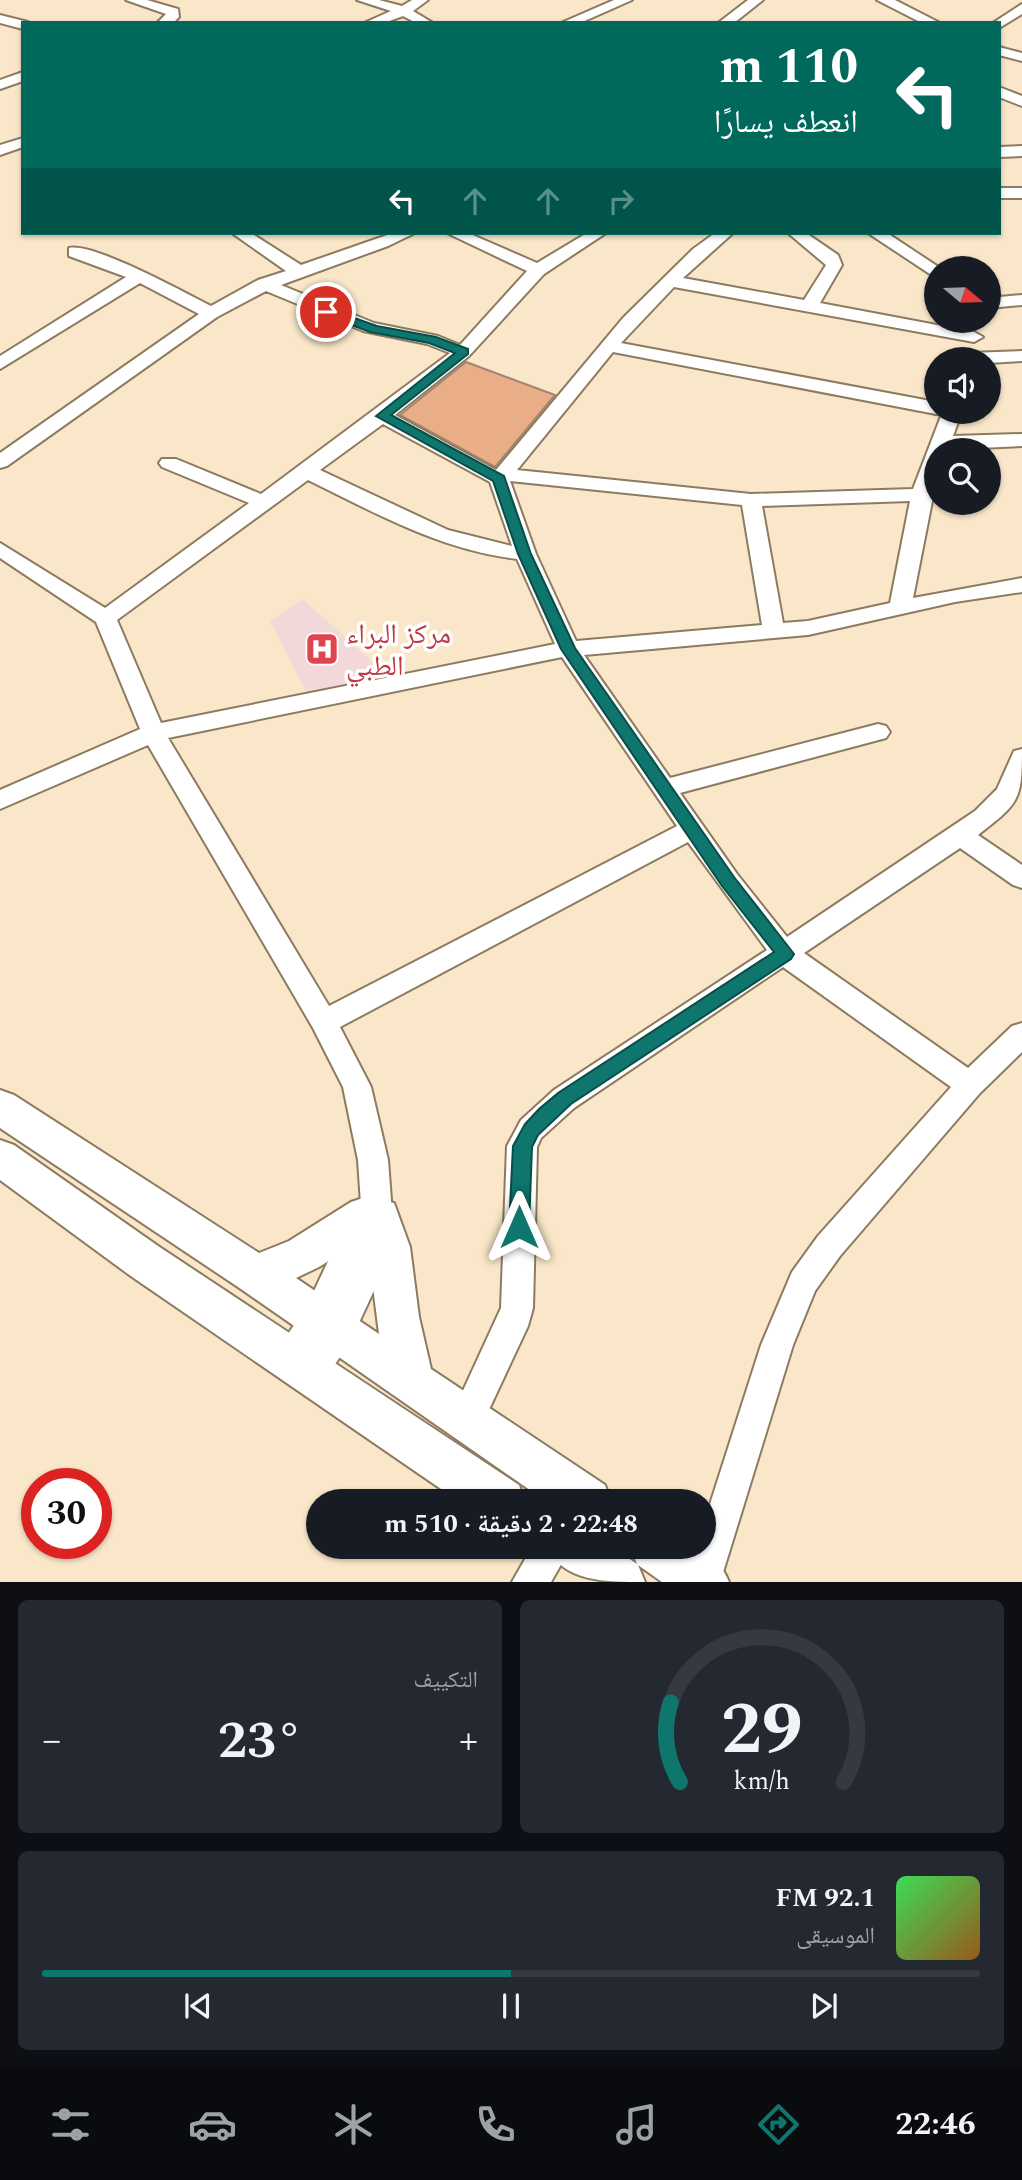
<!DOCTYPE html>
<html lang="ar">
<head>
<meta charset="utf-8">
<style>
  :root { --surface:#171b24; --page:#242831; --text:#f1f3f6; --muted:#9ea1a6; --line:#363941; --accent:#0f766e }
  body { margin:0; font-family:Spectral,"Noto Naskh Arabic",serif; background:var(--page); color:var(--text); direction:rtl; height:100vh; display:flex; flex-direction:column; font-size:26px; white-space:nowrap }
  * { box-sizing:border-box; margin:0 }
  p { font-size:23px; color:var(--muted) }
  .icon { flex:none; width:38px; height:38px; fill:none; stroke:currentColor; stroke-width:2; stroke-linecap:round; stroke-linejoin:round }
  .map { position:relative; height:1582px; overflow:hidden; direction:ltr }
  .side { display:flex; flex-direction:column; gap:18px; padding:18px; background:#0d0f14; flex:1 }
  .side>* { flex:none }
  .banner { position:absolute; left:21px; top:21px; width:980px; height:214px; border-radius:0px; box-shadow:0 2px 5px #0004; direction:rtl; background:#00695c; color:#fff; overflow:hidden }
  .needle { width:46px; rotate:109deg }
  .buttons { position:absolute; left:924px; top:256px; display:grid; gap:14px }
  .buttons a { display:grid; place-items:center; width:77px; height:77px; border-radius:50%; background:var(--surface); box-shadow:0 2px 5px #0004; font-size:35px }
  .speed { position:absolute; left:21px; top:1468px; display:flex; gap:14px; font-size:35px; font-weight:700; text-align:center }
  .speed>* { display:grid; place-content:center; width:91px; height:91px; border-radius:50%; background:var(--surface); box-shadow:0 2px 5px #0004; line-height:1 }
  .speed .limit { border:10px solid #d22; background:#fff; color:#111 }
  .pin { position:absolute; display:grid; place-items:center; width:60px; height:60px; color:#fff; margin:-30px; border:4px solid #fff; border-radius:50%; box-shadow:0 2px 7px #0007 }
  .me { position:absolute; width:77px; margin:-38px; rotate:0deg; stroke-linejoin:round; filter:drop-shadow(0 0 5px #0008) }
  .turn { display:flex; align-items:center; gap:24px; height:147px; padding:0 28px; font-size:32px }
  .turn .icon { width:91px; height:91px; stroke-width:2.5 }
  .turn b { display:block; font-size:49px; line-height:60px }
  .lanes { display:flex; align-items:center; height:66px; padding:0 28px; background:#0003; justify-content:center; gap:35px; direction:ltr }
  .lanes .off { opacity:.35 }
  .big { font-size:52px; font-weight:700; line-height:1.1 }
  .side .widget { flex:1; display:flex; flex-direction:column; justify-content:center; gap:10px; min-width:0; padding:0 24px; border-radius:10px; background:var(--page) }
  .side .dial { align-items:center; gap:0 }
  .dial svg { height:182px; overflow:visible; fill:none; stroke:var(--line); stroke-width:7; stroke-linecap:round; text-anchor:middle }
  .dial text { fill:var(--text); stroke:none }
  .song { display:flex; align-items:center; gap:21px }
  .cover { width:84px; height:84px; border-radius:10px; background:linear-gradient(135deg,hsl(130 70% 55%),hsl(30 70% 35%)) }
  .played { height:7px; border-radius:4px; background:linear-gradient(90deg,var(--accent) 50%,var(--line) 50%) }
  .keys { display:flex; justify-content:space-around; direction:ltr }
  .heat { display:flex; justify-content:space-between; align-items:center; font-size:38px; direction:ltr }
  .side .tiles { flex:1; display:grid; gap:18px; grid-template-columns:1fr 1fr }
  .widget:last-child { grid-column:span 2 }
  .trip { position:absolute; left:306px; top:1489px; width:410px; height:70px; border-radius:35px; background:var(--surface); box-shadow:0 2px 5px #0004; font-weight:700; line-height:70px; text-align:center; direction:rtl }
  .menu { display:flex; height:112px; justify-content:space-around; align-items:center; background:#090b0e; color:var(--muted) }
  .menu .icon { width:49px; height:49px }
  .menu .current { color:var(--accent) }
  .menu b { font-size:32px; color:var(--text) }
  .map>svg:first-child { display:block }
</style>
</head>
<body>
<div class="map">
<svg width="1022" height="1582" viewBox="0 0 1022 1582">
  <rect width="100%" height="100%" fill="#fae7c9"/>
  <polygon fill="#f3d8d9" points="303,599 390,678 307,693 270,621"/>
  <polygon fill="#e9ad88" stroke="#a38574" stroke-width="2" points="466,362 555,395 495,467 400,415"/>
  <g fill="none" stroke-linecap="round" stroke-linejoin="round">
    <defs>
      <g id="minor">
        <polygon points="126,0 147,0 178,9 179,17 173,23 157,23 166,14"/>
        <polygon points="357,0 379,0 402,6 412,0 428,0 413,11 433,23 416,23 403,16 384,23 364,23 391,11"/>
        <polygon points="614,0 632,0 580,23 561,23"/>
        <polygon points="748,0 763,0 734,23 718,23"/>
        <polygon points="877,0 895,0 940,23 922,23"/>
        <polygon points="1022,4 1022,14 999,28 999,23 993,23"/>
        <polygon points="0,15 28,22 28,23 23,23 23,29 0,23"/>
        <polygon points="999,47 1022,53 1022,61 999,55"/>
        <polygon points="23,72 23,81 0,89 0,80"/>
        <polygon points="999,87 1022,96 1022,106 999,97"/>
        <polygon points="23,138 23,147 0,155 0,145"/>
        <polygon points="1022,146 1022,156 999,157 999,147"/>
        <rect x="999" y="188" width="23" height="10"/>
        <path d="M232 233H251L301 265 393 233H415L388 246 281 285 374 323 438 336 460 345 527 271 447 233H468L537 263 587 233H606L544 274 469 356 395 415 496 470 623 318 693 249 715 233H733L683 278 804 300 826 265 788 233H806L838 255 842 265 820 303 974 332 983 337 974 342 674 287 621 343 936 402V411L943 412 936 414 613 352 517 470 751 494 913 489 943 411H962L953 436 1022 434V446L936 450V481L913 598 1022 578V592L955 602 808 635 584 655 670 778 878 724 886 726 890 732 886 738 680 793 737 874 787 937 975 811 997 789 1014 751 1022 749C1022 801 1019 803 978 835L1022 865V888L1013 885 960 848 804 953 968 1068 1012 1026 1022 1023V1052L980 1093 840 1256 815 1291 793 1345 720 1582 685 1580 696 1547H704V1523L761 1345 792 1272 818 1236 951 1087 783 967 574 1108 541 1138 537 1147 533 1308 528 1326 479 1431 467 1435 455 1431 450 1419 501 1308 507 1146 521 1120 554 1090 767 950 688 842 340 1027 371 1087 388 1160 393 1227 383 1271 350 1342 321 1385 309 1390 297 1385 293 1372 287 1374 275 1370 271 1359 307 1306 354 1206 361 1204 358 1160 343 1087 313 1028 148 745 0 809V790L140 729 96 622 0 558V543L105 608 249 503 162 467 159 463 162 459H176L261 494 450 353 427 344 363 331 266 291 217 317 7 466 0 468V453L199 314 140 283 0 369V356L126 277 69 256V248C93 242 185 293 211 306L258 280 286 271ZM383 424 490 482 512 546 448 530 320 470ZM308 480C375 513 441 550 517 559L555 644 161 723 117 620ZM510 481 742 505 762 625 576 641 536 554ZM910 501 890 603 808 621 783 623 762 506ZM562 657 677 826 329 1006 168 738Z"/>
        <polygon points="868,233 887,233 940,268 936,268 936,278"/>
        <polygon points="1022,295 1022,305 989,308 989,298"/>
        <polygon points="1022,351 1022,361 989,363 989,359 960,358 969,353"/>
        <polygon points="532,1547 571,1547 551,1582 512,1582"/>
      </g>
      <g id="secondary">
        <path d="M0 1090 14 1095 259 1253 289 1241 351 1202 366 1197 394 1203 410 1247 419 1317 431 1369 605 1485 611 1502H547L241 1289 0 1128ZM365 1238 368 1247 379 1334 296 1278 319 1267Z"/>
        <polygon points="0,1140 14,1145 158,1246 519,1485 525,1502 460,1502 128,1274 0,1180"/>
        <path d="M546 1547H612L637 1564 630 1547C670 1547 711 1537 729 1582H662L638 1565 645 1582C604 1582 565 1582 546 1547Z"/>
      </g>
    </defs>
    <use href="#minor" stroke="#8d7b60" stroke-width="4"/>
    <use href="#secondary" stroke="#8d7b60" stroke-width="4"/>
    <use href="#minor" fill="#fff" fill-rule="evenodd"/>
    <use href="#secondary" fill="#fff" fill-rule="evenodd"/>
  </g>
  <polygon fill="#0f766e" stroke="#0a4d48" stroke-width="2" points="326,308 377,326 436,337 468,349 468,354 391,415 504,476 531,554 575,648 734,877 794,954 791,959 571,1104 538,1135 532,1147 529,1227 526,1233 519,1236 512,1233 509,1227 513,1146 525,1124 539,1109 558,1093 774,952 722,886 561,649 518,554 493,481 376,416 455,353 429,343 370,332 322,314 320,312"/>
  <defs>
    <symbol id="hospital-square" viewBox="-11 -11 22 22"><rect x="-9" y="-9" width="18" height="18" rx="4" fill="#e0444e" stroke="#fff"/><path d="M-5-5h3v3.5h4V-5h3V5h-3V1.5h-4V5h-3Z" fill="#fff"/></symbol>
  </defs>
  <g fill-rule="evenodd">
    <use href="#hospital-square" x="303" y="630" width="38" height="38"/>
  </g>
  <g text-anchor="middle" stroke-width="7" stroke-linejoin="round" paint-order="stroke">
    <g font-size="28" fill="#be3a42" stroke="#fff" text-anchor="start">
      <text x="346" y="643">مركز البراء<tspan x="346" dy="32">الطبي</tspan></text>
    </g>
  </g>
</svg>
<div class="buttons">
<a><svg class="needle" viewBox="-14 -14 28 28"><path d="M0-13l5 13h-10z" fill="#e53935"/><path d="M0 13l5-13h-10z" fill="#9ea1a6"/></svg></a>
<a><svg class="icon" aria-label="sound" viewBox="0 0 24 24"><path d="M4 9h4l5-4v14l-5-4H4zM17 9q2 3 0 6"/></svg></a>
<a><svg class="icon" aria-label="search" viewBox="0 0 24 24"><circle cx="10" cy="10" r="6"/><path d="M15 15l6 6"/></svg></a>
</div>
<div class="speed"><div class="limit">30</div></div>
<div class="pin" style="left:326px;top:312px;background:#d93025"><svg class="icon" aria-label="arrive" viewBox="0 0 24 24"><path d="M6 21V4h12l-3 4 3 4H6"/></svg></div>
<svg class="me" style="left:519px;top:1227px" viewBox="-20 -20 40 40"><path d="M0-17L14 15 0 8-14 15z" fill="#0f766e" stroke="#fff" stroke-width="4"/></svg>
<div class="trip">22:48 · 2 دقيقة · 510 m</div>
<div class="banner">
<div class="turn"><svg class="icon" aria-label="left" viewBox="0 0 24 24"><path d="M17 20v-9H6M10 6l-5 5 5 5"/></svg><div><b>110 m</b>انعطف يسارًا</div></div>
<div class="lanes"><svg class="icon" aria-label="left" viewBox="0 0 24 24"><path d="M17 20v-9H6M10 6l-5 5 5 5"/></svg><svg class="icon off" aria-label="ahead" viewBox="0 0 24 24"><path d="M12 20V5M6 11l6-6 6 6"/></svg><svg class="icon off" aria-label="ahead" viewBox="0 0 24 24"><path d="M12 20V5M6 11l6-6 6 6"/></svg><svg class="icon off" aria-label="right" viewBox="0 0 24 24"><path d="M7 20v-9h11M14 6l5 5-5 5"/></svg></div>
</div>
</div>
<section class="side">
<div class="tiles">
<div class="widget dial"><svg viewBox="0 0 100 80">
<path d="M14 69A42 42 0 1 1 86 69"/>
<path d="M14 69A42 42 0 0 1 10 34" stroke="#0f766e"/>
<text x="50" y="56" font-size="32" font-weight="700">29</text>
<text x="50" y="72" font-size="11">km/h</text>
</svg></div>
<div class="widget"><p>التكييف</p>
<div class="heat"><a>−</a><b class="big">23°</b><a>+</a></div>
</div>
<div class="widget">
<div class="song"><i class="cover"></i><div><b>92.1 FM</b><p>الموسيقى</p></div></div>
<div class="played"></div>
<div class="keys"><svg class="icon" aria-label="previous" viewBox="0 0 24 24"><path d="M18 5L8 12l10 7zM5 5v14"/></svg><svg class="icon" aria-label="pause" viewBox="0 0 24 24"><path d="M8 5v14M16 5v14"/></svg><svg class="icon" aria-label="next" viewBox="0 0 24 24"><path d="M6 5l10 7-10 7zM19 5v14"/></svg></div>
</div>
</div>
</section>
<nav class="menu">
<b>22:46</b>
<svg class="icon current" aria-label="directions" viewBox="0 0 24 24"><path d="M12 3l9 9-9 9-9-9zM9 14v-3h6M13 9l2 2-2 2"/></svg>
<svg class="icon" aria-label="music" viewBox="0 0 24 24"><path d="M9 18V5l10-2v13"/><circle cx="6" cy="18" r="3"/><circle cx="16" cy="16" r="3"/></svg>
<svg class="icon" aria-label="phone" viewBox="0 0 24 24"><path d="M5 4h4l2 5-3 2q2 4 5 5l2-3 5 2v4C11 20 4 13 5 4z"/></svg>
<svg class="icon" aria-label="climate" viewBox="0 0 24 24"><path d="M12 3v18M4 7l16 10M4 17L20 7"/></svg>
<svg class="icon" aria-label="car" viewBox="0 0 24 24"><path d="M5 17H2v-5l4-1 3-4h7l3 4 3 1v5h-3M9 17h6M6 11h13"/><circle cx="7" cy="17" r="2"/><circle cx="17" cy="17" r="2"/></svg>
<svg class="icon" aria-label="filters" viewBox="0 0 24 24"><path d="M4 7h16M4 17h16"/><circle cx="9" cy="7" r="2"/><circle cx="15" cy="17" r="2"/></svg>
</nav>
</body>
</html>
